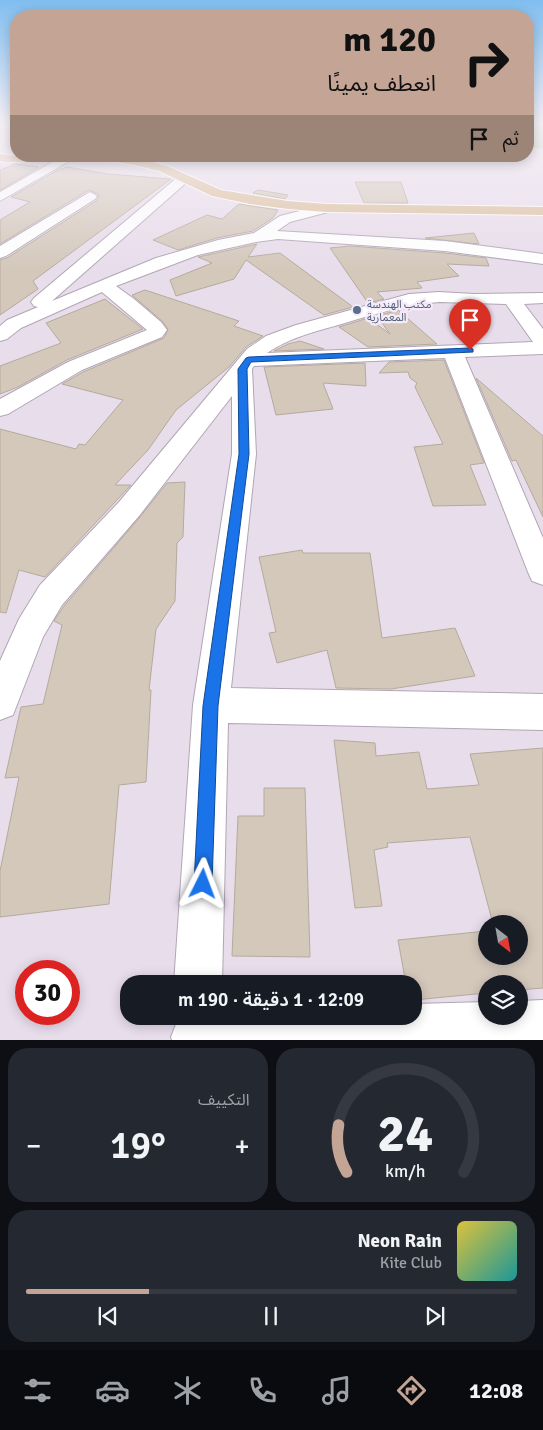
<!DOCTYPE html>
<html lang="ar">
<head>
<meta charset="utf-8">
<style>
  :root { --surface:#171b24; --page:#242831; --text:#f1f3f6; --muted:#9ea1a6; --line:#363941; --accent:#c4a595 }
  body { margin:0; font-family:Signika,"Noto Sans Arabic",sans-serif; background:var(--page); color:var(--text); direction:rtl; height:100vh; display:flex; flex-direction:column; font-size:19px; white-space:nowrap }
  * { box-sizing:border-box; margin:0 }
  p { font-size:16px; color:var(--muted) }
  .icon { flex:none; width:28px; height:28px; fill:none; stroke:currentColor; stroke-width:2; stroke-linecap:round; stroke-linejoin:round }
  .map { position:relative; height:1040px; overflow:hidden; direction:ltr }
  .side { display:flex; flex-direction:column; gap:8px; padding:8px; background:#0d0f14; flex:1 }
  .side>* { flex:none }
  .banner { position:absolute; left:10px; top:10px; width:524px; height:152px; border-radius:20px; box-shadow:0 2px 12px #0003; direction:rtl; background:#c4a595; color:#111; overflow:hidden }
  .needle { width:32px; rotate:149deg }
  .controls { position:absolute; left:478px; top:915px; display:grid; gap:10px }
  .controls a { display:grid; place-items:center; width:50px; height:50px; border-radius:50%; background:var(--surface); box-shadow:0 2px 12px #0003; font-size:25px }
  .speed { position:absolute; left:15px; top:960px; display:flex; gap:10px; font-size:25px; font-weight:700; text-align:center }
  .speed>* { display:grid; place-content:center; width:65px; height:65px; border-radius:50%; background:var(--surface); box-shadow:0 2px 12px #0003; line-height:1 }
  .speed .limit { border:8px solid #d22; background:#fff; color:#111 }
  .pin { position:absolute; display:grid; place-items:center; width:42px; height:42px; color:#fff; margin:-51px -21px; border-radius:50% 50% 50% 0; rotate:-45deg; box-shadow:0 0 5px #0007 }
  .pin .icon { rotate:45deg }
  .me { position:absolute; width:55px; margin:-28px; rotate:3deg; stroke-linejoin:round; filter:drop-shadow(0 0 4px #0008) }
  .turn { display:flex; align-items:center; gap:18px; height:105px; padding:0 15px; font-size:22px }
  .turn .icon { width:65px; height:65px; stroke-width:2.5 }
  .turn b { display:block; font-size:35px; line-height:42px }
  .then { display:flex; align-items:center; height:48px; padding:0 15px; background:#0003; gap:10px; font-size:19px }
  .big { font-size:38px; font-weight:600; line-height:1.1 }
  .side .widget { flex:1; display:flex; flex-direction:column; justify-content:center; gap:8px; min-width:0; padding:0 18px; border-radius:20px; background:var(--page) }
  .side .dial { align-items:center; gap:0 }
  .dial svg { height:130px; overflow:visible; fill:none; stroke:var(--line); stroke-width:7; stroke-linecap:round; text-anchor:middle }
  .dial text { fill:var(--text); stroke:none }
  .song { display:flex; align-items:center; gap:15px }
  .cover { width:60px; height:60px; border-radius:8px; background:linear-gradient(135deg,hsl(50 70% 55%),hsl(180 70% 35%)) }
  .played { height:5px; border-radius:2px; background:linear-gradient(90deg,var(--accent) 25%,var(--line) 25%) }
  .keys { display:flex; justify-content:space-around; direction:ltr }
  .heat { display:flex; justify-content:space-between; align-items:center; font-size:28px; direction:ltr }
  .side .tiles { flex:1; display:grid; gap:8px; grid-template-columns:1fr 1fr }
  .widget:last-child { grid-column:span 2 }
  .trip { position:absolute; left:120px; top:975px; width:302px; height:50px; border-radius:20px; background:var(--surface); box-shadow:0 2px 12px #0003; font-weight:600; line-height:50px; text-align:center; direction:rtl }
  .tab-bar { display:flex; height:80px; justify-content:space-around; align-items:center; background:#090b0e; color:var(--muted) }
  .tab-bar .icon { width:35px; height:35px }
  .tab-bar .active { color:var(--accent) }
  .tab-bar b { font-size:22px; color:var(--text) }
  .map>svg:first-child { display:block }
</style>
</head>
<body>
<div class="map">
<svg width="543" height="1040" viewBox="0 0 543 1040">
  <rect width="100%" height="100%" fill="#e8ddeb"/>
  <polygon fill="#aadca6" points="528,124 543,124 543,149 528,147"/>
  <g fill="#d4c8bb" stroke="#b6aa9d">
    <polygon points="16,164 39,167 0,190 0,170"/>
    <polygon points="67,167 108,174 171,179 33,281 38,289 0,315 0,260 7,258 96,201 99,197 98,194 89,190 0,244 0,220 30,202 11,197 58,170"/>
    <polygon points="355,182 401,182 408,203 364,203"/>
    <polygon points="258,190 288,195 285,199 253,193"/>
    <polygon points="239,204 278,210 273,218 253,231 217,238 178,250 153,240 207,215 222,219"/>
    <polygon points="474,233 479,244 425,238"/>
    <polygon points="257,244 248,257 280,253 353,307 324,315 246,260 234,279 176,296 170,280 212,263 198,257"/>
    <polygon points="350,246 445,253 486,258 489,266 447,264 459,276 417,282 422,288 377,292 384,299 368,303 330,248"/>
    <polygon points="145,290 239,321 234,326 263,336 246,347 229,367 176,410 148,450 115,485 131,485 45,577 19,570 6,613 0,612 0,429 76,449 79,444 85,445 123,400 62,384 83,372 164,338 168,329 162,321 132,295"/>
    <polygon points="105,299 143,329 67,360 18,387 0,394 0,366 61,343 46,323"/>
    <polygon points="398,310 437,344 368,347 339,327 368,318 390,334 377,316"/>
    <polygon points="300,341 324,349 274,351 288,344"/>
    <polygon points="444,360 484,463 470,465 486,505 433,506 414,447 443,444 415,387 417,383 410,378 408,372 379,373 389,362"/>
    <polygon points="365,363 366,386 323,383 333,409 276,415 264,367"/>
    <polygon points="476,378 543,436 543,517 516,460 512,461"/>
    <polygon points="185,482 183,537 177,543 175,601 156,629 149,690 151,690 146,782 119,785 109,904 0,917 0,871 19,777 5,778 21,707 43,704 62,625 54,621 64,606 140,517 167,483"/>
    <polygon points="302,550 303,553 370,553 382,638 455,628 475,676 391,689 336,688 327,650 277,663 269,633 276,632 259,557"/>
    <polygon points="334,740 375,743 376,756 419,752 427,789 479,785 470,754 543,748 543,988 519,990 519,984 486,984 486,993 414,1000 414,984 406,984 398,940 486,931 486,956 519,956 519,924 493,924 470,837 387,843 388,847 374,850 382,906 355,908"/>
    <polygon points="264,788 305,788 310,957 232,956 238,816 264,816"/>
  </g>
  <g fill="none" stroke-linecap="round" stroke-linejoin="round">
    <defs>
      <g id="minor">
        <polygon points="63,156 78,156 0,201 0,192"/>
        <polygon points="183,175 187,176 189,179 187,182 52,301 156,258 218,240 254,233 280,216 327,204 334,208 332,211 290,222 277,231 445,241 543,254 543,264 445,251 278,239 256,242 198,255 116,286 134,299 161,322 167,330 162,337 82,370 8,414 0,416 0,399 68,362 147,330 102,292 21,328 7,339 0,341 0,326 7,320 38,307 34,306 31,302 34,298 179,176"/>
        <polygon points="90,192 97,196 95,199 6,256 0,258 0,246"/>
        <path d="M439 292 474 294 543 293V303L524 304 543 329V354L465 357 543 538V585L532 581 528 572 445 358 254 366 252 369 256 454 231 688 543 694V730L228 723 222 984H174L193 705 232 454V396L139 516 62 605 43 637 13 715 0 720V661L19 619 40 585 119 502 247 349 266 336 296 325 409 294ZM439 302 506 304 533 342 267 353C290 337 318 331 345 323 378 313 405 305 439 302Z"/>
        <polygon points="543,1000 543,1040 172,1040 171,1037 178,1019 185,1016 414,1016 414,1004 486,1002 486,1016 519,1016 519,1001"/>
      </g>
      <polygon id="major" points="0,154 16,156 135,157 167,166 221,190 288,201 327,204 543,207 543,215 327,212 288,209 250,204 212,196 159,171 135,165 96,159 7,162 0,161"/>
    </defs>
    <use href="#minor" stroke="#b1a6b4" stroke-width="2"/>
    <use href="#major" stroke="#fff" stroke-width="2"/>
    <use href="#minor" fill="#fff" fill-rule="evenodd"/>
    <use href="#major" fill="#dcbf9c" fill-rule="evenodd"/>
  </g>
  <linearGradient id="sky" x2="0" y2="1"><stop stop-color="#80bef0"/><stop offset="0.46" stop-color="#f5f0f6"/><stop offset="1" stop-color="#f5f0f6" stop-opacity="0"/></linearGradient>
  <rect width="543" height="269" fill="url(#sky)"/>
  <polygon fill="#1a73e8" stroke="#114b97" points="470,348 473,349 473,352 251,362 247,369 249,454 218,706 212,884 209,891 203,893 197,891 194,884 203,706 239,454 238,369 246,358 249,357"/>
  <circle fill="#5c6f8a" stroke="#f5eaf9" stroke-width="2" cx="357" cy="310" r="5"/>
  <g text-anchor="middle" stroke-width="4.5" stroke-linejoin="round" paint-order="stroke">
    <g font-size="11" fill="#4e5e75" stroke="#f5eaf9" text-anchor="start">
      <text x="367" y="308">مكتب الهندسة<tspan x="367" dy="13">المعمارية</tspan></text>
    </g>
  </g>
</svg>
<div class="controls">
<a><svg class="needle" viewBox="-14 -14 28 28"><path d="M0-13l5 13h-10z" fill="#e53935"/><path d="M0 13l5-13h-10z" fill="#9ea1a6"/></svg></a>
<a><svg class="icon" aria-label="layers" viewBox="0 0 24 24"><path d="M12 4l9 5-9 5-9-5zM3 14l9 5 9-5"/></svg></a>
</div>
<div class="speed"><div class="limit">30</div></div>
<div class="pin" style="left:470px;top:350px;background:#d93025"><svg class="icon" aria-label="arrive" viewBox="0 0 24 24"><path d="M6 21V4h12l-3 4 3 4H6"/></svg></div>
<svg class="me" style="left:203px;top:884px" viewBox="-20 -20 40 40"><path d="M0-17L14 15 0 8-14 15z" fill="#1a73e8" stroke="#fff" stroke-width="4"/></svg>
<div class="trip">12:09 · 1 دقيقة · 190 m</div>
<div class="banner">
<div class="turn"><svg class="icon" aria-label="right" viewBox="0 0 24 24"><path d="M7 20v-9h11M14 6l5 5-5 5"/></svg><div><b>120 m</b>انعطف يمينًا</div></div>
<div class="then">ثم<svg class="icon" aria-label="arrive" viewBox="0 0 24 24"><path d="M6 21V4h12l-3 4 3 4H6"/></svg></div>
</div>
</div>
<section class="side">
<div class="tiles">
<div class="widget dial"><svg viewBox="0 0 100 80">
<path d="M14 69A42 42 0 1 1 86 69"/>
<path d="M14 69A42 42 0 0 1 9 40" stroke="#c4a595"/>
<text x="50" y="56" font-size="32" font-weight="700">24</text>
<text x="50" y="72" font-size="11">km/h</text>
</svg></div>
<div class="widget"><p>التكييف</p>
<div class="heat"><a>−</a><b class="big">19°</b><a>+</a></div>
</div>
<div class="widget">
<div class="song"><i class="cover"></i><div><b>Neon Rain</b><p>Kite Club</p></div></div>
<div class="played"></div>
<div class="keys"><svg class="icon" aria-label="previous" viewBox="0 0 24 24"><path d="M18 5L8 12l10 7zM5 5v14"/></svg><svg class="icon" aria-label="pause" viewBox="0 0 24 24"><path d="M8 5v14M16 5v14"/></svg><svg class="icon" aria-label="next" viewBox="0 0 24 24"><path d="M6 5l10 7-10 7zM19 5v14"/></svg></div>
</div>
</div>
</section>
<nav class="tab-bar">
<b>12:08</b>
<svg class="icon active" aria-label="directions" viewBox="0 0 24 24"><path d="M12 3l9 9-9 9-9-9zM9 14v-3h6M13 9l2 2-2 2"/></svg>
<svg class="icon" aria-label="music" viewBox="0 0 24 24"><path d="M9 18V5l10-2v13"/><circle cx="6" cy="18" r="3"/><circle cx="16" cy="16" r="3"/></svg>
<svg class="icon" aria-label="phone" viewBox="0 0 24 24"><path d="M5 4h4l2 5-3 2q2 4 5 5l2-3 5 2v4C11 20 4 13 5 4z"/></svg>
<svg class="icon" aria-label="climate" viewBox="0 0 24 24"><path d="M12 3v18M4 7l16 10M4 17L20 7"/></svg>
<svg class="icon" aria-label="car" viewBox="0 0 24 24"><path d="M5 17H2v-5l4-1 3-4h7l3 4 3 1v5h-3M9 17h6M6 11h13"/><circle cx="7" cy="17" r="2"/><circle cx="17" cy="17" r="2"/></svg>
<svg class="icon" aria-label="filters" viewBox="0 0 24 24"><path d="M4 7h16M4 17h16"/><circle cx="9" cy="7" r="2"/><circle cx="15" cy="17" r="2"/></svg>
</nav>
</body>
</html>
